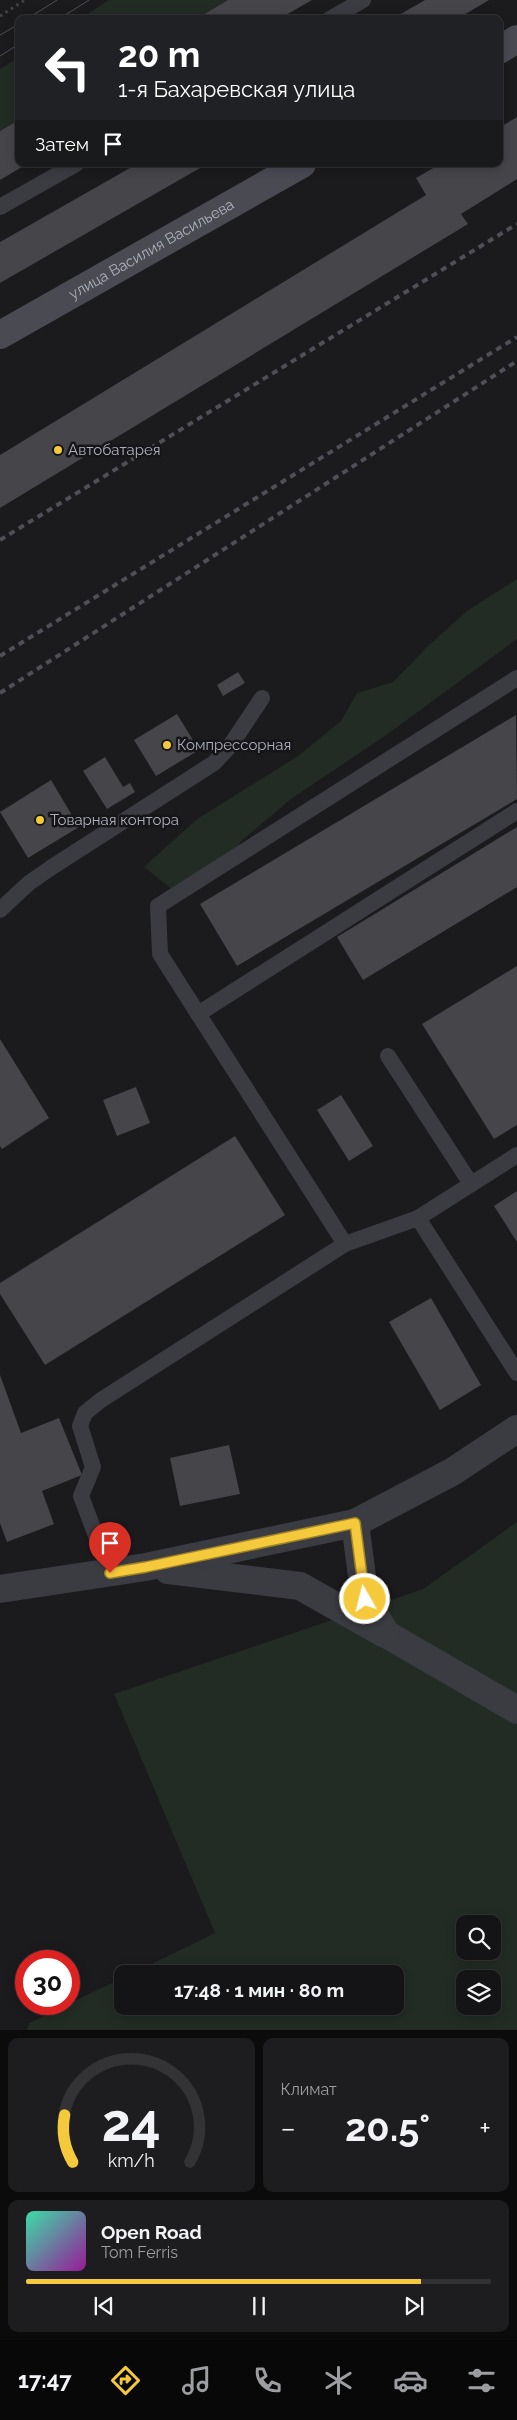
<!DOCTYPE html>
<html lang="ru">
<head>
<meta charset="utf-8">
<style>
  :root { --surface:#141416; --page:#1d1d1f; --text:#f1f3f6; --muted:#9d9ea1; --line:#333335; --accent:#f4c93b }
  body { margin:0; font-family:Raleway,sans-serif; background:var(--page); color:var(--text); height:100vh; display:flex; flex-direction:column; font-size:19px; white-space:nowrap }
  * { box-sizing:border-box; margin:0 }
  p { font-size:16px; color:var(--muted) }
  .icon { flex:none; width:28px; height:28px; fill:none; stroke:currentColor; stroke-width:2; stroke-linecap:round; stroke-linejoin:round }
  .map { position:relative; height:2030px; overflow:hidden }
  .drawer { display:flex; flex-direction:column; gap:8px; padding:8px; background:#0b0b0c; flex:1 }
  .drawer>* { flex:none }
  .hud { position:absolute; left:15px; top:15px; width:488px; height:152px; border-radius:10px; box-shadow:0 2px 12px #0003,0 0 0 1px var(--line); background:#202124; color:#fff; overflow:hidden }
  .buttons { position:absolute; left:456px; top:1915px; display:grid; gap:10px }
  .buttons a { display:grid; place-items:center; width:45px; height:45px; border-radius:10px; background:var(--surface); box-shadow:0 2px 12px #0003,0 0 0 1px var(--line); font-size:25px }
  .speed { position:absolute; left:15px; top:1950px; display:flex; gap:10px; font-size:25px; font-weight:700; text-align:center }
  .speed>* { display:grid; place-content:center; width:65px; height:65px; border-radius:50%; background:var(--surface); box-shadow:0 2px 12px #0003,0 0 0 1px var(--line); line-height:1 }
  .speed .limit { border:8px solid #d22; background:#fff; color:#111 }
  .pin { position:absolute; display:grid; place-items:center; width:42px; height:42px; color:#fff; margin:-51px -21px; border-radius:50% 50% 50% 0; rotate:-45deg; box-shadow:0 0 5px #0007 }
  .pin .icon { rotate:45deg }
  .me { position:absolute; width:55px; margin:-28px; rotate:352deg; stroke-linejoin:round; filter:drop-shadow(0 0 4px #0008) }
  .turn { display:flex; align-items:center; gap:18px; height:105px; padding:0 20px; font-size:22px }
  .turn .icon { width:65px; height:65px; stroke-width:2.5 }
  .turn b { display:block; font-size:35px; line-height:42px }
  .then { display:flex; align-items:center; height:48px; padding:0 20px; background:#0003; gap:10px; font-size:19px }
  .big { font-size:38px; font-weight:700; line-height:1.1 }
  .drawer .tile { flex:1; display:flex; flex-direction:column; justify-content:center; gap:8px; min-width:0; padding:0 18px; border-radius:10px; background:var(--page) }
  .drawer .dial { align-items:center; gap:0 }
  .dial svg { height:130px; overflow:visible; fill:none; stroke:var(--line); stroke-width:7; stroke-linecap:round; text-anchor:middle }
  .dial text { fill:var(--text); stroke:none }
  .song { display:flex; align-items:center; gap:15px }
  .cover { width:60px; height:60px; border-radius:8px; background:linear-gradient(135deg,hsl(160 70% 55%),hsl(300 70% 35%)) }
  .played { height:5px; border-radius:2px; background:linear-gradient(90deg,var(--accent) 85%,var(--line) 85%) }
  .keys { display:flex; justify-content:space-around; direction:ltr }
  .heat { display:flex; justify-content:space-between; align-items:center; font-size:28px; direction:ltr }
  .drawer .tiles { flex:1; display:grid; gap:8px; grid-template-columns:1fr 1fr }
  .tile:last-child { grid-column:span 2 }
  .trip { position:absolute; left:114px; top:1965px; width:290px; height:50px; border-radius:10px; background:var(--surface); box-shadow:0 2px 12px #0003,0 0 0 1px var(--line); font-weight:700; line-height:50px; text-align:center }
  .dock { display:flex; height:80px; justify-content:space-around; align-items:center; background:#080809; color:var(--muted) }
  .dock .icon { width:35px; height:35px }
  .dock .active { color:var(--accent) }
  .dock b { font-size:22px; color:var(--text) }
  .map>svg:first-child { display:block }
</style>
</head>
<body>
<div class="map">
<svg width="517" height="2030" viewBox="0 0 517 2030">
  <rect width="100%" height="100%" fill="#1b1a1d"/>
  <g fill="#222b24" fill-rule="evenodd">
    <polygon points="109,0 228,0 196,19 80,19"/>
    <polygon points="19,57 19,120 0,131 0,69"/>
    <polygon points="517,579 517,639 385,736 291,799 240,842 235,864 174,891 144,867 197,819 298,756 341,721 357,693 393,682 429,645 467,611"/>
    <path d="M517 1522V2030H27L29 2023 122 1978V2006H395V1974H131L215 1933 114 1694 423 1589ZM465 1924H492V1951H465ZM465 1979H492V2006H465Z"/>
  </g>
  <g fill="#45454a">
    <polygon points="228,0 312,0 279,19 196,19"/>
    <polygon points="425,0 489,0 457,19 392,19"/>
    <polygon points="517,117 517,179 461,214 468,224 0,508 0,455 426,195 416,178 440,164 499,164 499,128"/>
    <polygon points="19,120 19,164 27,164 0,180 0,131"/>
    <polygon points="137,164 207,164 0,283 0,242"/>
    <polygon points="238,672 245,683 223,696 217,685"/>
    <polygon points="177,714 199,750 156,776 134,740"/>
    <polygon points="516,715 517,799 237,966 200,904"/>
    <polygon points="105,757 123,787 130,783 135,792 107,809 83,771"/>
    <polygon points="51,780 79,827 28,858 0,812"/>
    <polygon points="517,827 517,887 363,980 337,937"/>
    <polygon points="517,966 517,1125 494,1139 422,1024"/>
    <polygon points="0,1039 49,1118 2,1149 0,1146"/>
    <polygon points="136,1087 150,1123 117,1136 103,1100"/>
    <polygon points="341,1095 373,1146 349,1161 317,1110"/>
    <polygon points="235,1136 285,1215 45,1365 0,1294 0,1283"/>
    <polygon points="517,1191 517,1242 494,1206"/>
    <polygon points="431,1298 481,1385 440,1410 389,1322"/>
    <polygon points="0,1375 21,1433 59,1418 82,1475 42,1491 54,1524 7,1542 0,1523"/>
    <polygon points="229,1445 240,1494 180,1506 170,1458"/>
  </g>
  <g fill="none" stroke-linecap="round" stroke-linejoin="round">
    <polyline stroke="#414349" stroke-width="3" stroke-dasharray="2.5 4" stroke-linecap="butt" points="0,16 25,0"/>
    <g stroke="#3b3c42" stroke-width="16">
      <polyline points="330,19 363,0"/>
      <polyline points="0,207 76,164"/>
      <polyline points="0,910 29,883 52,867 214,763 230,746 262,698"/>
      <polyline points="198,1014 517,811"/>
      <polyline points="388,1056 471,1184"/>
      <polyline points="418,1218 517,1373"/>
      <polyline points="345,1244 160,954 158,906 517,678"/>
      <polyline points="110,1573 81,1496 93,1467 80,1426 85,1413 101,1400 345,1244 418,1218 517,1155"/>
    </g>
    <g stroke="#3b3c42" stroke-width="28">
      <polyline points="355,1523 365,1599 386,1634 517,1710"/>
      <polyline points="168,1570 300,1586 385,1634"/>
      <polyline points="0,1589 146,1567 355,1523 452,1472 517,1429"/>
    </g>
    <g stroke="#494a52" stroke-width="28">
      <polyline points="499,50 517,39"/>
      <path id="s1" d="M0 335 302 164"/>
    </g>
    <g stroke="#4e4f57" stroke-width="1">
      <polyline points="27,19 57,0"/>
      <polyline points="59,19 89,0"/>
      <polyline points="0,35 19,24"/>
      <polyline points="0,56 19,44"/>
    </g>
    <g stroke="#4e4f57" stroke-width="4" stroke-dasharray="6 5" stroke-linecap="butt">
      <polyline points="0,540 517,224"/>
      <polyline points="0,656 517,337"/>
      <polyline points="0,693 517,361"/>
    </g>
  </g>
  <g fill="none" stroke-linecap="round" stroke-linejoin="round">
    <defs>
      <polyline id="route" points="110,1573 146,1567 355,1523 365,1599"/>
    </defs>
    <use href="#route" stroke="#9f8326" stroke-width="12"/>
    <use href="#route" stroke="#f4c93b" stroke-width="9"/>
  </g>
  <g fill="#f4c93b" stroke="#161518" stroke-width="2">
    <circle cx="58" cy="450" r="5"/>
    <circle cx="167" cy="745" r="5"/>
    <circle cx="40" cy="820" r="5"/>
  </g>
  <g text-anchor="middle" stroke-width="5" stroke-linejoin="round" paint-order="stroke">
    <g font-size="15" fill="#adb0bc" stroke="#161518">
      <text dy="5" stroke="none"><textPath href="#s1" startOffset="174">улица Василия Васильева</textPath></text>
    </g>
    <g font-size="15" fill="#adb0bc" stroke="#161518" text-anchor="start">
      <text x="68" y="455">Автобатарея</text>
      <text x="177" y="750">Компрессорная</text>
      <text x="50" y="825">Товарная контора</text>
    </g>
  </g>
</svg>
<div class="buttons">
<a><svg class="icon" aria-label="search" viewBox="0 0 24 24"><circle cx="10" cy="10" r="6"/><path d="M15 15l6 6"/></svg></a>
<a><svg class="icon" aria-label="layers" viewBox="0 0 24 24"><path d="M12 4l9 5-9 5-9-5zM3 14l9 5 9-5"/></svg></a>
</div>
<div class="speed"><div class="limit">30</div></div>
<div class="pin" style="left:110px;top:1573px;background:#d93025"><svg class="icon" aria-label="arrive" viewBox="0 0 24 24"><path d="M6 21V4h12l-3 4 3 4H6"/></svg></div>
<svg class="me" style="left:365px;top:1599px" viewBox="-20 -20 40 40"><circle r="17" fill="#f4c93b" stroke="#fff" stroke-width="3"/><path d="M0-11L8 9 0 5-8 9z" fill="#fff"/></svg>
<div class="trip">17:48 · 1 мин · 80 m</div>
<div class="hud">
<div class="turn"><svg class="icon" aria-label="left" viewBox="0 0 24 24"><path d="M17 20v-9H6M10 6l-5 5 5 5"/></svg><div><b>20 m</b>1-я Бахаревская улица</div></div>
<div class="then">Затем<svg class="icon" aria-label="arrive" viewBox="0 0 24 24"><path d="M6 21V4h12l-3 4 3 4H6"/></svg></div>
</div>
</div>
<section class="drawer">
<div class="tiles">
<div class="tile dial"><svg viewBox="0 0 100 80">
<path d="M14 69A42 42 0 1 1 86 69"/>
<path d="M14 69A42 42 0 0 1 9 40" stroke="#f4c93b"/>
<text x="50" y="56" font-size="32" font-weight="700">24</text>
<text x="50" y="72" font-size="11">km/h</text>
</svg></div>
<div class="tile"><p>Климат</p>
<div class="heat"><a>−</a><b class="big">20.5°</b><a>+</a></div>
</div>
<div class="tile">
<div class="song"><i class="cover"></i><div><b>Open Road</b><p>Tom Ferris</p></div></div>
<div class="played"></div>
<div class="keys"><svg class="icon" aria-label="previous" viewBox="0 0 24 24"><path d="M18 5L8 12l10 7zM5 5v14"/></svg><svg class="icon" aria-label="pause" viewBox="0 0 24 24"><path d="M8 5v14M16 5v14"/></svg><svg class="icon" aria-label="next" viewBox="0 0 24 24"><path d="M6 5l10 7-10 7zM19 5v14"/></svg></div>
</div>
</div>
</section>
<nav class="dock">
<b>17:47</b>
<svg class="icon active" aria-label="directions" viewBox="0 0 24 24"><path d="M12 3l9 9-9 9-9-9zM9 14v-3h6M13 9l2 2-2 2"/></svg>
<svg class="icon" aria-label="music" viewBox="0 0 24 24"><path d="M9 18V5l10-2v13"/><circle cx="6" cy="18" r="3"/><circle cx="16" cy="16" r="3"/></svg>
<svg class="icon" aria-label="phone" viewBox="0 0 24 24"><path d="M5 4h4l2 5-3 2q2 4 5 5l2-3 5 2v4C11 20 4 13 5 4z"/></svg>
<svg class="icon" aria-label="climate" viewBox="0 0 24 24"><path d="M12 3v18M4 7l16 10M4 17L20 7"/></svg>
<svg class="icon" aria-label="car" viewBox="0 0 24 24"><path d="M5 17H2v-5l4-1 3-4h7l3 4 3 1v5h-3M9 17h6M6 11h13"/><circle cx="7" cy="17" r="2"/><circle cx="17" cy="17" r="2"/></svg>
<svg class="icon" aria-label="filters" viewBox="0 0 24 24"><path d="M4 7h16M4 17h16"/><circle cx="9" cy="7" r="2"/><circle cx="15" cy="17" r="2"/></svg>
</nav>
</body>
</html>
